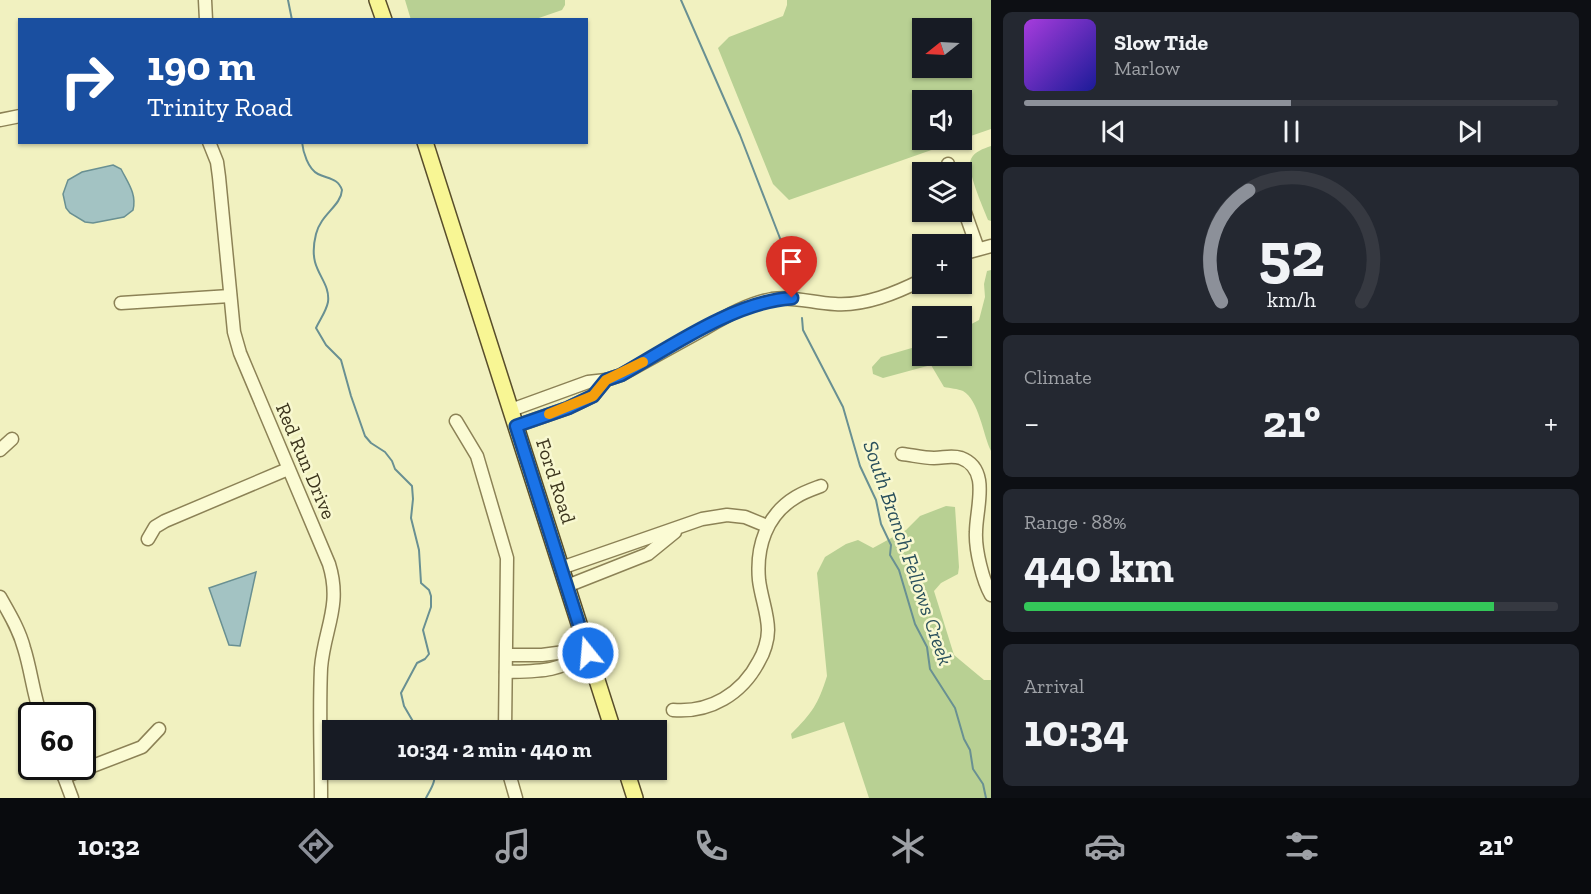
<!DOCTYPE html>
<html lang="en">
<head>
<meta charset="utf-8">
<style>
  :root { --surface:#171b24; --page:#242831; --text:#f1f3f6; --muted:#9ea1a6; --line:#363941; --accent:#8c9099 }
  body { margin:0; font-family:"Zilla Slab",serif; background:var(--page); color:var(--text); height:100vh; display:flex; flex-direction:column; font-size:22px; white-space:nowrap }
  * { box-sizing:border-box; margin:0 }
  p { font-size:20px; color:var(--muted) }
  .icon { flex:none; width:33px; height:33px; fill:none; stroke:currentColor; stroke-width:2; stroke-linecap:round; stroke-linejoin:round }
  .map { position:relative; flex:1; overflow:hidden }
  .panel { display:flex; flex-direction:column; gap:12px; padding:12px; background:#0d0f14; width:600px }
  .panel>* { flex:none }
  .hud { position:absolute; left:18px; top:18px; width:570px; height:126px; border-radius:0px; box-shadow:0 2px 4px #0004; background:#1a4fa0; color:#fff; overflow:hidden }
  .needle { width:39px; rotate:252deg }
  .tools { position:absolute; left:912px; top:18px; display:grid; gap:12px }
  .tools a { display:grid; place-items:center; width:60px; height:60px; border-radius:0px; background:var(--surface); box-shadow:0 2px 4px #0004; font-size:30px }
  .speed { position:absolute; left:18px; top:702px; display:flex; gap:12px; font-size:30px; font-weight:700; text-align:center }
  .speed>* { display:grid; place-content:center; width:78px; height:78px; border-radius:50%; background:var(--surface); box-shadow:0 2px 4px #0004; line-height:1 }
  .speed .limit { border:3px solid #111; border-radius:9px; background:#fff; color:#111 }
  .pin { position:absolute; display:grid; place-items:center; width:51px; height:51px; color:#fff; margin:-62px -26px; border-radius:50% 50% 50% 0; rotate:-45deg; box-shadow:0 0 6px #0007 }
  .pin .icon { rotate:45deg }
  .me { position:absolute; width:66px; margin:-33px; rotate:343deg; stroke-linejoin:round; filter:drop-shadow(0 0 4px #0008) }
  .turn { display:flex; align-items:center; gap:21px; height:126px; padding:0 30px; font-size:27px }
  .turn .icon { width:78px; height:78px; stroke-width:2.5 }
  .turn b { display:block; font-size:42px; line-height:51px }
  .big { font-size:45px; font-weight:700; line-height:1.1 }
  .panel .widget { flex:1; display:flex; flex-direction:column; justify-content:center; gap:9px; min-width:0; padding:0 21px; border-radius:9px; background:var(--page) }
  .panel .dial { align-items:center; gap:0 }
  .dial svg { height:156px; overflow:visible; fill:none; stroke:var(--line); stroke-width:7; stroke-linecap:round; text-anchor:middle }
  .dial text { fill:var(--text); stroke:none }
  .song { display:flex; align-items:center; gap:18px }
  .cover { width:72px; height:72px; border-radius:9px; background:linear-gradient(135deg,hsl(280 70% 55%),hsl(240 70% 35%)) }
  .played { height:6px; border-radius:3px; background:linear-gradient(90deg,var(--accent) 50%,var(--line) 50%) }
  .keys { display:flex; justify-content:space-around; direction:ltr }
  .heat { display:flex; justify-content:space-between; align-items:center; font-size:33px; direction:ltr }
  .charge { height:9px; border-radius:4px; background:linear-gradient(90deg,#34c759 88%,var(--line) 0) }
  .trip { position:absolute; left:322px; top:720px; width:345px; height:60px; border-radius:0px; background:var(--surface); box-shadow:0 2px 4px #0004; font-weight:700; line-height:60px; text-align:center }
  .tab-bar { display:flex; height:96px; justify-content:space-around; align-items:center; background:#090b0e; color:var(--muted) }
  .tab-bar .icon { width:42px; height:42px }
  .tab-bar .on { color:var(--accent) }
  .tab-bar b { font-size:27px; color:var(--text) }
  main { display:flex; flex:1; min-height:0 }
  .map>svg:first-child { display:block }
</style>
</head>
<body>
<main>
<div class="map">
<svg width="991" height="798" viewBox="0 0 991 798">
  <rect width="100%" height="100%" fill="#f1f1c0"/>
  <g fill="#b8d093" fill-rule="evenodd">
    <polygon points="405,0 565,0 565,5 562,10 536,19 411,20"/>
    <path d="M787 0H991V129L962 139V100H922V140H960L789 200 773 184 718 48 729 37 783 16 787 5ZM962 28V68H922V28Z"/>
    <path d="M991 146V221L988 220C983 207 966 170 971 159 975 151 983 149 991 146Z"/>
    <path d="M991 270V451C983 435 979 400 963 391 958 389 950 388 944 387L931 365 883 378 873 374 872 367 881 357 922 345V356H962V329L979 320 985 297 984 284 987 271Z"/>
    <path d="M946 506 955 507 959 567 958 574 941 583 934 591 954 655 984 680H991V798H869L844 722 792 739 791 734C812 713 818 705 827 676L817 573 825 557 846 544 858 540 873 548 906 530 920 516Z"/>
  </g>
  <g fill="#a3c3c3" stroke="#699092" stroke-width="1.5">
    <path d="M113 165 121 169C128 183 137 194 133 210L124 217 93 223 85 222 70 213 66 208 63 194 68 180 82 172Z"/>
    <polygon points="256,572 240,646 229,645 209,588"/>
  </g>
  <g fill="none" stroke-linecap="round" stroke-linejoin="round">
    <g stroke="#699092" stroke-width="2">
      <polyline points="288,0 292,20"/>
      <polyline points="681,0 740,135 783,246 791,279"/>
      <path d="M302 142C303 152 308 169 318 174 328 179 338 178 342 190 341 206 321 214 316 234 314 242 313 254 315 262 319 277 330 286 328 302 326 312 320 319 316 328L326 345 341 360 351 396 365 436 371 443 385 452 392 461 395 469 412 486 413 499 411 518 419 550 421 583 429 590 431 596V607L423 630 429 654 425 659 417 663 401 693 404 706 418 730"/>
      <polyline points="802,318 803,330 843,407 860,466 876,500 881,524 891,545 890,555 899,570 915,624 927,647 930,669 955,708 964,739 970,750 973,769 983,784 986,798"/>
      <path d="M426 798C431 788 438 780 432 770"/>
    </g>
    <defs>
      <g id="minor">
        <polyline points="205,0 206,20"/>
        <polyline points="0,120 20,116"/>
        <path d="M209 142 217 162 219 177 234 332 240 353 329 564C342 606 324 629 321 668 319 711 321 755 321 798"/>
        <polyline points="948,164 950,172"/>
        <polyline points="962,204 978,249"/>
        <polyline points="962,257 969,252 991,246"/>
        <polyline points="121,303 230,296"/>
        <path d="M606 380 621 375C646 361 672 347 697 333 720 320 745 304 772 299 794 296 813 303 835 304 865 306 896 293 922 280"/>
        <polyline points="511,410 588,382 606,380 593,396 568,408 516,426"/>
        <polyline points="456,421 477,456 507,558 505,730"/>
        <polyline points="0,450 12,439"/>
        <path d="M902 454C912 455 923 458 934 458 944 458 951 455 961 458 991 469 976 508 976 532 975 550 983 581 991 595"/>
        <polyline points="148,539 155,527 165,521 288,469"/>
        <polyline points="561,568 702,519 727,515 745,517 767,526"/>
        <polyline points="567,586 648,554 675,532"/>
        <path d="M0 597C9 613 19 629 24 648 31 670 33 693 41 716"/>
        <polyline points="507,655 542,655 572,651 588,653"/>
        <path d="M506 672C544 671 555 672 588 653"/>
        <path d="M673 710C710 713 742 694 759 661 764 653 768 640 768 630 768 614 761 597 759 580 756 547 766 515 796 497 804 492 813 489 821 486"/>
        <polyline points="60,766 72,798"/>
        <polyline points="508,770 516,798"/>
        <polyline points="64,777 142,747 159,729"/>
      </g>
      <g id="major">
        <polyline points="377,0 384,20"/>
        <polyline points="425,142 613,730"/>
        <polyline points="626,770 635,798"/>
      </g>
    </defs>
    <use href="#minor" stroke="#8c8256" stroke-width="15"/>
    <use href="#major" stroke="#594e2b" stroke-width="18"/>
    <use href="#minor" stroke="#fbfbd4" stroke-width="12"/>
    <use href="#major" stroke="#f8f694" stroke-width="15"/>
  </g>
  <g fill="none" stroke-linecap="round" stroke-linejoin="round">
    <defs>
      <path id="route" d="M588 653 516 426 568 408 593 396 606 380 621 375C672 346 734 302 792 298"/>
    </defs>
    <use href="#route" stroke="#114b97" stroke-width="15"/>
    <use href="#route" stroke="#1a73e8" stroke-width="10"/>
    <polyline stroke="#f59e0b" stroke-width="10" points="549,414 593,396 606,380 643,362"/>
  </g>
  <g text-anchor="middle" stroke-width="5" stroke-linejoin="round" paint-order="stroke">
    <g font-size="20" fill="#3b341c" stroke="#f8f8d0">
      <text transform="translate(306 461) rotate(67)" y="7">Red Run Drive</text>
      <text transform="translate(556 481) rotate(72)" y="7">Ford Road</text>
    </g>
    <g font-size="21" font-style="italic" fill="#2a505c" stroke="#f8f8d0">
      <text transform="translate(908 553) rotate(71)" y="7">South Branch Fellows Creek</text>
    </g>
  </g>
</svg>
<div class="tools">
<a><svg class="needle" viewBox="-14 -14 28 28"><path d="M0-13l5 13h-10z" fill="#e53935"/><path d="M0 13l5-13h-10z" fill="#9ea1a6"/></svg></a>
<a><svg class="icon" aria-label="sound" viewBox="0 0 24 24"><path d="M4 9h4l5-4v14l-5-4H4zM17 9q2 3 0 6"/></svg></a>
<a><svg class="icon" aria-label="layers" viewBox="0 0 24 24"><path d="M12 4l9 5-9 5-9-5zM3 14l9 5 9-5"/></svg></a>
<a>+</a>
<a>−</a>
</div>
<div class="speed"><div class="limit">60</div></div>
<div class="pin" style="left:792px;top:298px;background:#d93025"><svg class="icon" aria-label="arrive" viewBox="0 0 24 24"><path d="M6 21V4h12l-3 4 3 4H6"/></svg></div>
<svg class="me" style="left:588px;top:653px" viewBox="-20 -20 40 40"><circle r="17" fill="#1a73e8" stroke="#fff" stroke-width="3"/><path d="M0-11L8 9 0 5-8 9z" fill="#fff"/></svg>
<div class="trip">10:34 · 2 min · 440 m</div>
<div class="hud">
<div class="turn"><svg class="icon" aria-label="right" viewBox="0 0 24 24"><path d="M7 20v-9h11M14 6l5 5-5 5"/></svg><div><b>190 m</b>Trinity Road</div></div>
</div>
</div>
<section class="panel">
<div class="widget">
<div class="song"><i class="cover"></i><div><b>Slow Tide</b><p>Marlow</p></div></div>
<div class="played"></div>
<div class="keys"><svg class="icon" aria-label="previous" viewBox="0 0 24 24"><path d="M18 5L8 12l10 7zM5 5v14"/></svg><svg class="icon" aria-label="pause" viewBox="0 0 24 24"><path d="M8 5v14M16 5v14"/></svg><svg class="icon" aria-label="next" viewBox="0 0 24 24"><path d="M6 5l10 7-10 7zM19 5v14"/></svg></div>
</div>
<div class="widget dial"><svg viewBox="0 0 100 80">
<path d="M14 69A42 42 0 1 1 86 69"/>
<path d="M14 69A42 42 0 0 1 28 12" stroke="#8c9099"/>
<text x="50" y="56" font-size="32" font-weight="700">52</text>
<text x="50" y="72" font-size="11">km/h</text>
</svg></div>
<div class="widget"><p>Climate</p>
<div class="heat"><a>−</a><b class="big">21°</b><a>+</a></div>
</div>
<div class="widget"><p>Range · 88%</p><b class="big">440 km</b><div class="charge"></div></div>
<div class="widget"><p>Arrival</p><b class="big">10:34</b></div>
</section>
</main>
<nav class="tab-bar">
<b>10:32</b>
<svg class="icon on" aria-label="directions" viewBox="0 0 24 24"><path d="M12 3l9 9-9 9-9-9zM9 14v-3h6M13 9l2 2-2 2"/></svg>
<svg class="icon" aria-label="music" viewBox="0 0 24 24"><path d="M9 18V5l10-2v13"/><circle cx="6" cy="18" r="3"/><circle cx="16" cy="16" r="3"/></svg>
<svg class="icon" aria-label="phone" viewBox="0 0 24 24"><path d="M5 4h4l2 5-3 2q2 4 5 5l2-3 5 2v4C11 20 4 13 5 4z"/></svg>
<svg class="icon" aria-label="climate" viewBox="0 0 24 24"><path d="M12 3v18M4 7l16 10M4 17L20 7"/></svg>
<svg class="icon" aria-label="car" viewBox="0 0 24 24"><path d="M5 17H2v-5l4-1 3-4h7l3 4 3 1v5h-3M9 17h6M6 11h13"/><circle cx="7" cy="17" r="2"/><circle cx="17" cy="17" r="2"/></svg>
<svg class="icon" aria-label="filters" viewBox="0 0 24 24"><path d="M4 7h16M4 17h16"/><circle cx="9" cy="7" r="2"/><circle cx="15" cy="17" r="2"/></svg>
<b>21°</b>
</nav>
</body>
</html>
